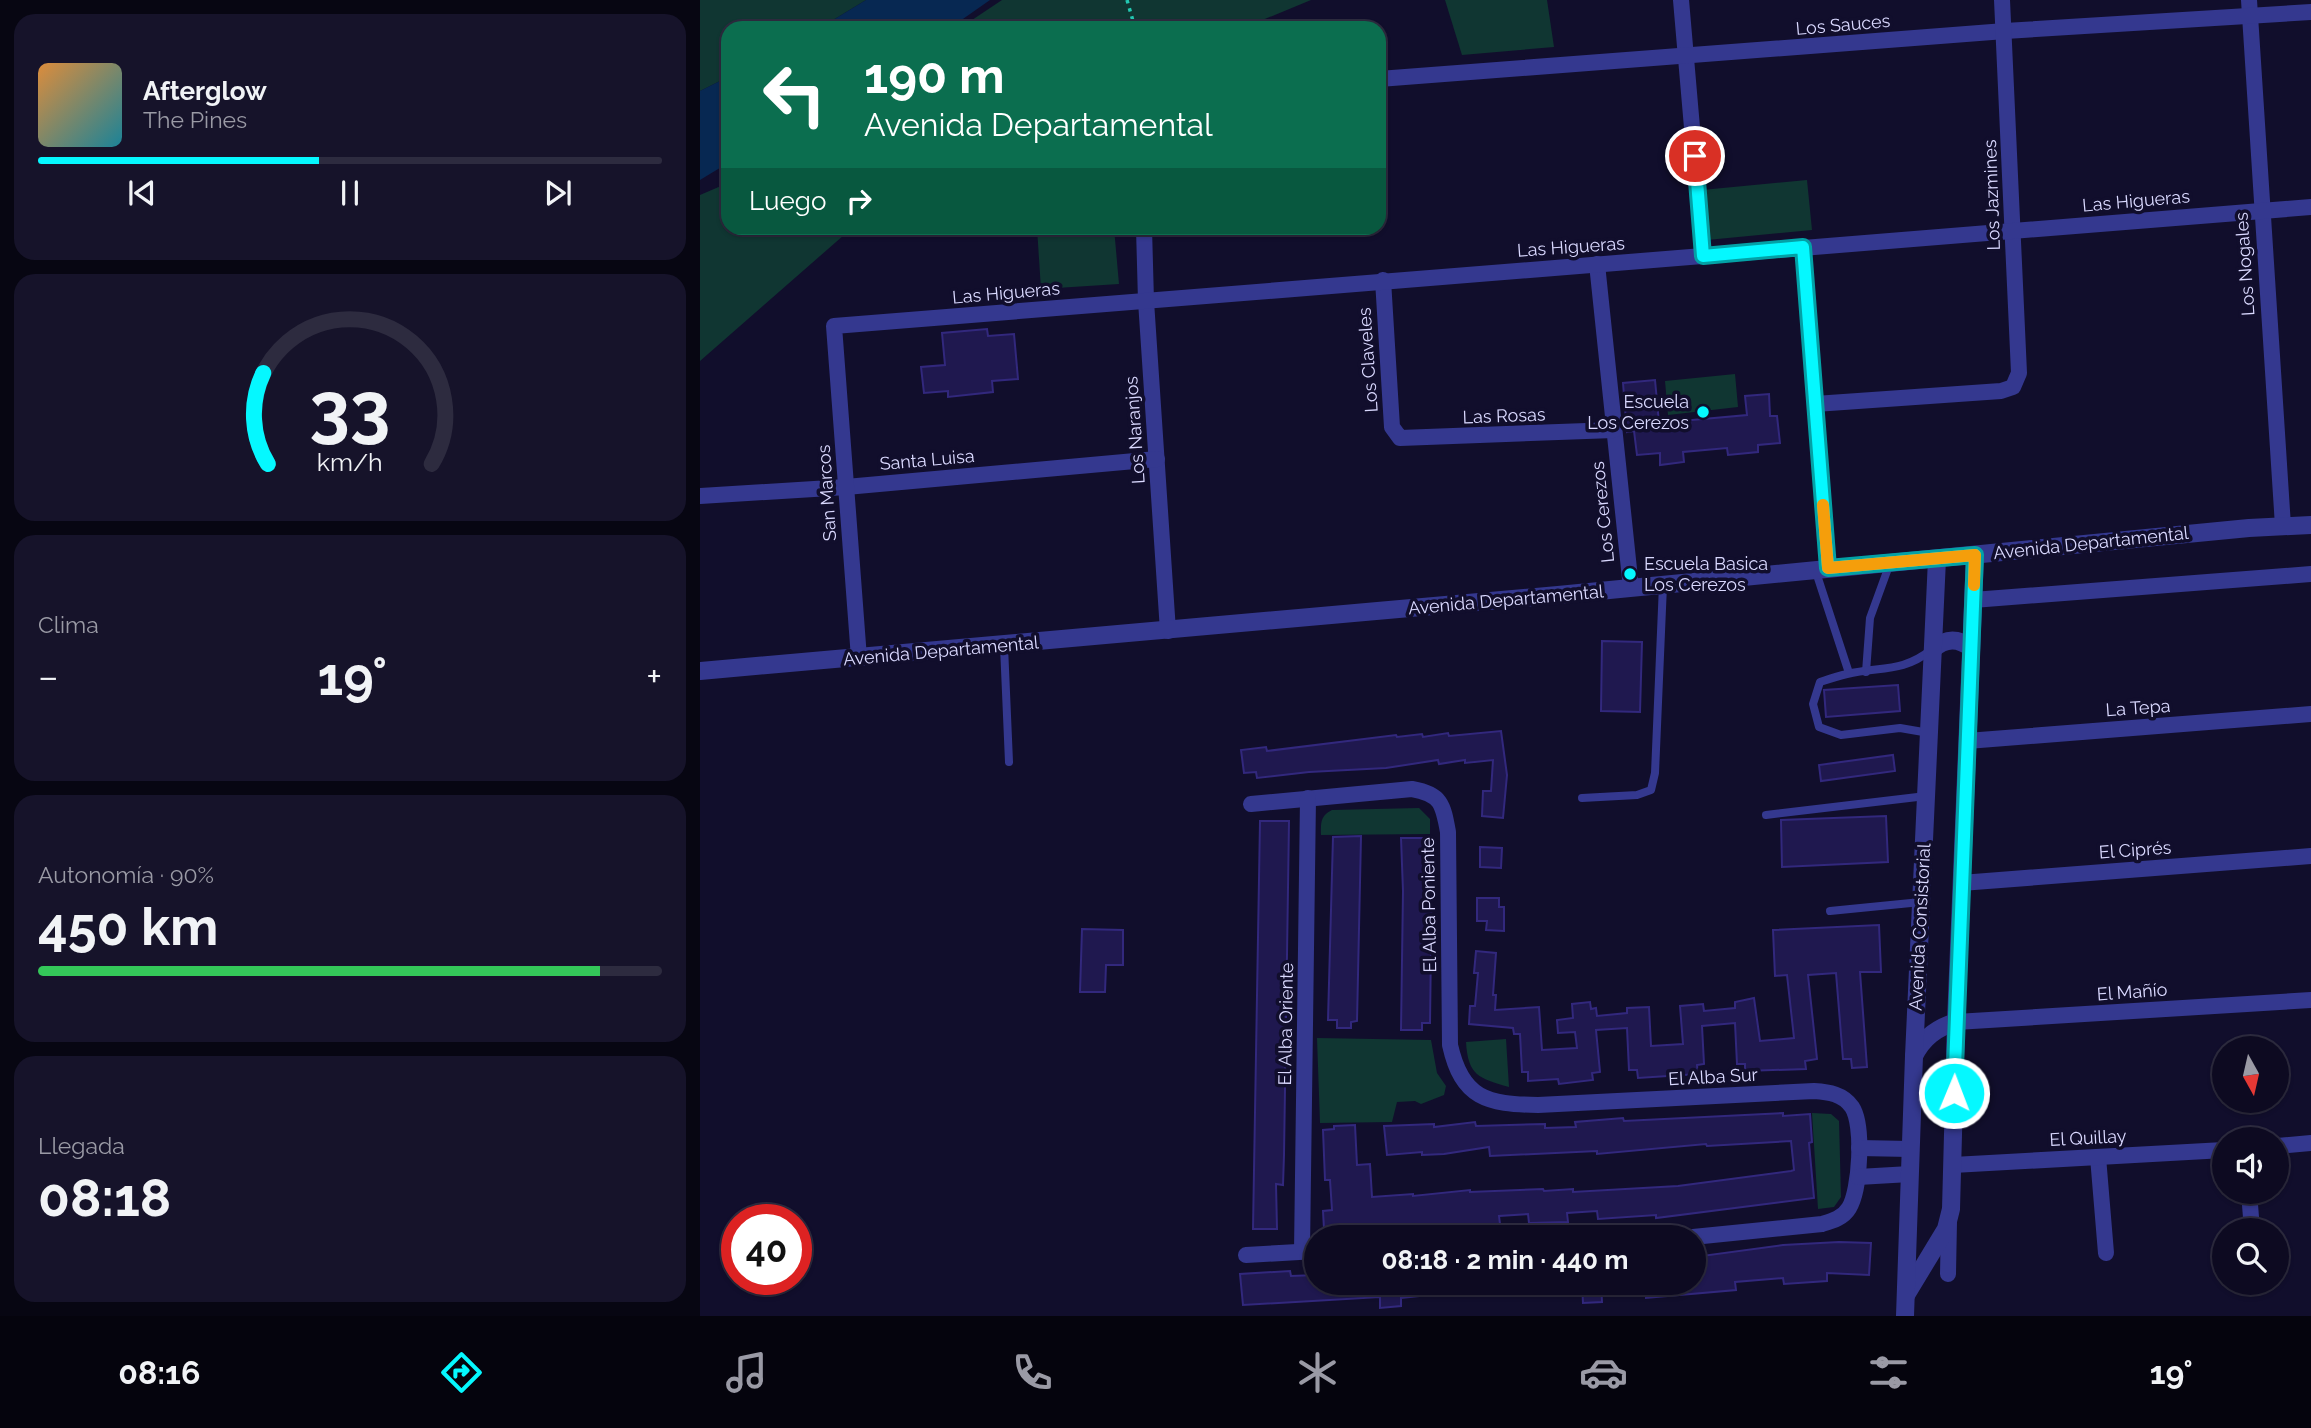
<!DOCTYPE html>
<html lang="es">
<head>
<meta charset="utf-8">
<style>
  :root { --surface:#0d0a21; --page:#16132a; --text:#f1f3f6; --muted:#9a9aa5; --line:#2d2b3f; --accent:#05f8ff }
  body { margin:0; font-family:Raleway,sans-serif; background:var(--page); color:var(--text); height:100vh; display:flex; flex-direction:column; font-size:26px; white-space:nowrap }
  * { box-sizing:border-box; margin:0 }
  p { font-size:23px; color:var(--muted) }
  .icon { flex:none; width:38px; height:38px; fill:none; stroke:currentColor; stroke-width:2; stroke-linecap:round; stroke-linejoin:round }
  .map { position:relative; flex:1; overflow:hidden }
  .panel { display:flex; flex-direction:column; gap:14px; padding:14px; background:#070612; width:700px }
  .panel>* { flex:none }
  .hud { position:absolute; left:21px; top:21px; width:665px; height:214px; border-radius:21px; box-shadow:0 2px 5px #0004,0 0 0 2px var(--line); background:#0b6e4f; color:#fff; overflow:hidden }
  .needle { width:46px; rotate:172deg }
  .controls { position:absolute; left:1512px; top:1036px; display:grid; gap:14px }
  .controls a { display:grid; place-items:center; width:77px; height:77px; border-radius:50%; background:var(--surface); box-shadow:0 2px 5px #0004,0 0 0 2px var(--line); font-size:35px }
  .speed { position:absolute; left:21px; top:1204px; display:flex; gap:14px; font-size:35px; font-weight:700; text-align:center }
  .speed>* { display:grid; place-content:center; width:91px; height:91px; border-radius:50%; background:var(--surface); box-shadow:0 2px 5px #0004,0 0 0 2px var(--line); line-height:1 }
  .speed .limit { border:10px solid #d22; background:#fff; color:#111 }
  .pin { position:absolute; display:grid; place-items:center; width:60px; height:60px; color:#fff; margin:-30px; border:4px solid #fff; border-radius:50%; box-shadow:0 2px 7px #0007 }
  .me { position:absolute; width:77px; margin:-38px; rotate:1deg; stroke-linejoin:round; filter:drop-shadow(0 0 5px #0008) }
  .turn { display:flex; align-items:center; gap:24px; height:147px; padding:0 28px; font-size:32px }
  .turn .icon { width:91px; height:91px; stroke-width:2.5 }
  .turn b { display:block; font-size:49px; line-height:60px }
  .then { display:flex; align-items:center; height:66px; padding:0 28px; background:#0003; gap:14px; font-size:26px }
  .big { font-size:52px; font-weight:700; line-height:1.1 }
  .panel .card { flex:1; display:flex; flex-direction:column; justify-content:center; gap:10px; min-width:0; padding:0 24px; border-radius:21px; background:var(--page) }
  .panel .dial { align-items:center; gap:0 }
  .dial svg { height:182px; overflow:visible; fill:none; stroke:var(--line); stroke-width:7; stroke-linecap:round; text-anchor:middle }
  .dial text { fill:var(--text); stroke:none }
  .song { display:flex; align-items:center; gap:21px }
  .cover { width:84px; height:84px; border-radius:10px; background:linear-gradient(135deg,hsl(30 70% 55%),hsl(190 70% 35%)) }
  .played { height:7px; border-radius:4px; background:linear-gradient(90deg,var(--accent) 45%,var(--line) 45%) }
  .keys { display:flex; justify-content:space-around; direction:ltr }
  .heat { display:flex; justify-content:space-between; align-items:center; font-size:38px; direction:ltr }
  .charge { height:10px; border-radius:5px; background:linear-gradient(90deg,#34c759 90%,var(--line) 0) }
  .trip { position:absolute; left:604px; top:1225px; width:402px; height:70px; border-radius:35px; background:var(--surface); box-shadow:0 2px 5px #0004,0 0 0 2px var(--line); font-weight:700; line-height:70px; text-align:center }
  .dock { display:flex; height:112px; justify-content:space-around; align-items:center; background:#05040d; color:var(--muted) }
  .dock .icon { width:49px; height:49px }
  .dock .on { color:var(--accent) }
  .dock b { font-size:32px; color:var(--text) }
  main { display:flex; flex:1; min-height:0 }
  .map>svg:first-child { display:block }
</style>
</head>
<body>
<main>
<section class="panel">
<div class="card">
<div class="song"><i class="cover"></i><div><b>Afterglow</b><p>The Pines</p></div></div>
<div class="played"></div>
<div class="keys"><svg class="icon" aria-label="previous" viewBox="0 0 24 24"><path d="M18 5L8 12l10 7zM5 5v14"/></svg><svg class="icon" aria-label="pause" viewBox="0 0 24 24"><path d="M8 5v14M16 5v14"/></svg><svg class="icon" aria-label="next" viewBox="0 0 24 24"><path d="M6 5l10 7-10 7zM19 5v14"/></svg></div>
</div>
<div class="card dial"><svg viewBox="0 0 100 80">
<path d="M14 69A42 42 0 1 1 86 69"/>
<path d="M14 69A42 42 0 0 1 12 29" stroke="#05f8ff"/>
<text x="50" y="56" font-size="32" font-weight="700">33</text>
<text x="50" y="72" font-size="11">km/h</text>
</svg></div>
<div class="card"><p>Clima</p>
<div class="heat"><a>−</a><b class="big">19°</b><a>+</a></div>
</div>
<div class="card"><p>Autonomía · 90%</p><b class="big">450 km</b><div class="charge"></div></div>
<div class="card"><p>Llegada</p><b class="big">08:18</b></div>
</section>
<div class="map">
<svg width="1611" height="1316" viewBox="0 0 1611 1316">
  <rect width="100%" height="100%" fill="#110e2c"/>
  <g fill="#103632">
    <polygon points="0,0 166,0 120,28 28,28 28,77 0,91"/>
    <polygon points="302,0 611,0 543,28 260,28"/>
    <polygon points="745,0 847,0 854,47 762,55"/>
    <polygon points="1107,180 1112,230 1007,240 1002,190"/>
    <polygon points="28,183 28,228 152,228 0,361 0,195"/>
    <polygon points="337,228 414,228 419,284 341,289"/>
    <polygon points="1035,374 1038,407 968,415 965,381"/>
    <path d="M719 808 730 819V834L621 835C621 823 620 816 632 810Z"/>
    <polygon points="617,1038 731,1040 737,1073 746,1086 744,1095 721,1104 715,1101 697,1102 692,1122 620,1123"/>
    <path d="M806 1039 809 1087C779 1078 768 1076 766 1042Z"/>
    <polygon points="1112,1113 1131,1114 1139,1121 1141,1197 1134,1207 1118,1209"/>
  </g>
  <g fill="#072852">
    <polygon points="166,0 290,0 250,28 120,28"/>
    <polygon points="28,77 28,163 0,180 0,91"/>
  </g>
  <g fill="#1f184f" stroke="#32287d" stroke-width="2">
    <polygon points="287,329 288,336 314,334 318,379 292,381 293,392 248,397 248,391 224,393 221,367 245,365 242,333"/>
    <polygon points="955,380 959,423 1047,415 1045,396 1069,394 1070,416 1077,416 1080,443 1058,445 1058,452 1028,455 1027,448 983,452 984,462 960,465 960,453 937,455 934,431 927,432 923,383"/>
    <polygon points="902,641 942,642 940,712 901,711"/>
    <polygon points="1198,685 1200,711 1126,717 1124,690"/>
    <polygon points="801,731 807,775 803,818 782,816 783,791 791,791 793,760 765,763 765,760 739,764 738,760 686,768 609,772 557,778 556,772 544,773 541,750 566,747 567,751 696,735 697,737 722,734 723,737 748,733 749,736"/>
    <polygon points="1193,755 1195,771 1121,781 1119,765"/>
    <polygon points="1186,816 1188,862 1082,867 1081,820"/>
    <polygon points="560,821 589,821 584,1155 583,1185 576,1184 577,1229 553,1229"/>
    <polygon points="661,836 657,1021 651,1022 651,1028 637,1028 637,1020 628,1020 633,837"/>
    <polygon points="701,838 730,838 730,868 732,868 730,1023 722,1023 722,1030 701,1030 703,891"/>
    <polygon points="780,847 802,848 801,868 780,867"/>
    <polygon points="777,898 799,898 799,907 804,907 804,931 786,930 787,921 777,921"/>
    <polygon points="1179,925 1181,972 1160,972 1167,1067 1152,1068 1151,1059 1143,1059 1136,973 1108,975 1117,1059 1105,1061 1106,1069 1045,1071 1045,1064 1037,1064 1035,1023 1002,1026 1004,1064 997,1065 998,1074 938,1078 937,1070 929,1070 927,1028 896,1030 900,1072 892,1073 893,1080 859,1084 858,1079 828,1081 828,1072 822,1072 820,1034 814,1034 813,1028 769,1024 770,1006 775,1006 778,973 774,973 776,951 796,953 793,995 796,995 795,1010 839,1007 842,1050 877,1048 875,1032 858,1033 857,1020 873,1018 872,1004 890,1002 891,1009 896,1008 897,1016 927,1013 927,1008 949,1007 951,1046 983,1044 980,1006 1003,1004 1004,1011 1035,1008 1035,1002 1054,998 1060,1041 1094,1038 1087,975 1075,976 1073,930"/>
    <polygon points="382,929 423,930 423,965 406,965 405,992 380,992"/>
    <polygon points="1083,1113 1083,1116 1110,1114 1112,1142 1109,1143 1114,1198 956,1218 956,1215 898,1219 897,1211 867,1213 868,1222 829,1223 828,1214 799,1216 800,1224 751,1224 683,1229 682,1224 624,1229 623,1211 632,1210 630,1180 625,1180 623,1130 634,1129 634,1126 655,1125 657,1165 670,1164 672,1197 713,1194 713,1196 770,1190 770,1192 843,1189 844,1191 873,1189 873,1192 978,1186 1091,1171 1094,1170 1091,1141 1007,1146 1006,1144 897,1154 897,1151 790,1156 789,1147 744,1154 722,1155 722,1152 687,1155 684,1126 734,1124 734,1127 775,1122 776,1126 845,1124 845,1128 876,1127 875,1122 923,1118 924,1121"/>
    <polygon points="1139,1242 1171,1243 1169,1275 1127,1273 1127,1281 1084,1284 1083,1278 1035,1282 1036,1290 946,1298 946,1283 994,1283 994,1257 1083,1245"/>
    <polygon points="590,1271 591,1276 616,1275 616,1283 746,1283 746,1293 701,1298 701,1306 680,1308 680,1297 543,1305 540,1274"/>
    <polygon points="882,1283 901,1283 902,1302 883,1303"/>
  </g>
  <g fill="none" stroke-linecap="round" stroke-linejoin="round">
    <polyline stroke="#23c8b2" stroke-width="3.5" stroke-dasharray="3.5 5" stroke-linecap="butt" points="427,0 435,28"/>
    <g stroke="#34388f" stroke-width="8">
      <polyline points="1115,569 1149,673"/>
      <polyline points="304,646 309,762"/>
      <polyline points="1166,672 1170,618 1190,563"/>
      <path d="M1229 733 1200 728 1141 735 1119 727 1113 704 1120 682C1129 679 1138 676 1147 674 1180 666 1202 673 1231 650"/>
      <polyline points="882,798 937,795 951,790 955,773 963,585"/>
      <polyline points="1066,815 1226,796"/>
      <polyline points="1130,911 1221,902"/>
    </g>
    <g stroke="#34388f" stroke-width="16">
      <polyline points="981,0 1003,255"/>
      <polyline points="1549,0 1583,526"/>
      <polyline points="679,79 1305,31 1611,12"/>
      <polyline points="444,228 446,301 468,631"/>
      <polyline points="1103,247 1128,568"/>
      <polyline points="897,264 931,588"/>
      <polyline points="683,280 692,427 700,438 914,430"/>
      <polyline points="1115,404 1301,391 1313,387 1319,373 1302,0"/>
      <polyline points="0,496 146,487 457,459"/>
      <polyline points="1273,600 1611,574"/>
      <polyline points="159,658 134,326 1611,207"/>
      <polyline points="1267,741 1611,714"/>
      <path d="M551 804 712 789C741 794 743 804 748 832L750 1045C762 1099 787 1104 838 1105L1114 1091C1129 1092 1143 1094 1152 1107 1164 1125 1160 1190 1149 1208 1143 1218 1132 1221 1122 1224L993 1237"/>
      <polyline points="1261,883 1611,856"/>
      <polyline points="1256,1022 1611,1000"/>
      <polyline points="1577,1146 1611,1143"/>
      <polyline points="1159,1148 1210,1149"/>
      <polyline points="1398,1157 1406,1253"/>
      <polyline points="1253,1165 1524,1150"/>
      <polyline points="1158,1177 1210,1174"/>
      <polyline points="1549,1192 1552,1230"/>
      <polyline points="602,1251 608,798"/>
      <polyline points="546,1255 616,1251"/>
      <polyline points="1248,1274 1249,1221"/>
    </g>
    <g stroke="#34388f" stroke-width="18">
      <path d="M1233 649C1246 638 1258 638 1271 648"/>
      <polyline points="0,671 858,595 1549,528 1611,525"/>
      <path d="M1214 1056C1223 1038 1236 1028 1256 1022"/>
      <polyline points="1206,1295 1246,1229 1251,1209 1256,1022 1275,555"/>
      <polyline points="1205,1316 1214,1056 1237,559"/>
    </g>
  </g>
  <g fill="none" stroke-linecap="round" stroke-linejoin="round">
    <defs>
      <polyline id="route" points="995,156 1003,256 1103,247 1128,568 1275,555 1254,1093"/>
    </defs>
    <use href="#route" stroke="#03a1a6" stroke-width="18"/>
    <use href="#route" stroke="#05f8ff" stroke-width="12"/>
    <polyline stroke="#f59e0b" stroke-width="12" points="1123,505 1128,568 1275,555 1274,585"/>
  </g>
  <g fill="#05f8ff" stroke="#110e2c" stroke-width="2.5">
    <circle cx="1003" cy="412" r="7"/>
    <circle cx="930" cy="574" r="7"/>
  </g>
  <g text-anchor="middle" stroke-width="7" stroke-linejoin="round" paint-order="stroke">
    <g font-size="18" fill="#dad9ff" stroke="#110e2c">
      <text transform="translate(1143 25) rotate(-5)" y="6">Los Sauces</text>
      <text transform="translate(1292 195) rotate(-92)" y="6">Los Jazmines</text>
      <text transform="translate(1436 201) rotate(-5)" y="6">Las Higueras</text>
      <text transform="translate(871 247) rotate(-4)" y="6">Las Higueras</text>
      <text transform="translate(1545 264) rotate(-94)" y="6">Los Nogales</text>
      <text transform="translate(306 293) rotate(-5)" y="6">Las Higueras</text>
      <text transform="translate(668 360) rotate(-94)" y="6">Los Claveles</text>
      <text transform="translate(804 416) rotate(-2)" y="6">Las Rosas</text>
      <text transform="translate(435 430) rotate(-94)" y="6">Los Naranjos</text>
      <text transform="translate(227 460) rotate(-5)" y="6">Santa Luisa</text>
      <text transform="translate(127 493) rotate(-94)" y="6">San Marcos</text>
      <text transform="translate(903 512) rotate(-96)" y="6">Los Cerezos</text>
      <text transform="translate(1391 543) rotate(-6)" y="6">Avenida Departamental</text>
      <text transform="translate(806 600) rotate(-5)" y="6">Avenida Departamental</text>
      <text transform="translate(241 651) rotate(-5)" y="6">Avenida Departamental</text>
      <text transform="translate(1438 708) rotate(-4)" y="6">La Tepa</text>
      <text transform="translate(1435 850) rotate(-4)" y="6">El Ciprés</text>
      <text transform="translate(729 905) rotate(-91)" y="6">El Alba Poniente</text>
      <text transform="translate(1220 927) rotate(-87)" y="6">Avenida Consistorial</text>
      <text transform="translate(1432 992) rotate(-4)" y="6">El Mañío</text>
      <text transform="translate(586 1024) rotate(-89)" y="6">El Alba Oriente</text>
      <text transform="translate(1013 1077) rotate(-3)" y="6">El Alba Sur</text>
      <text transform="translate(1388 1138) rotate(-3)" y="6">El Quillay</text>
    </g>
    <g font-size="18" fill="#dad9ff" stroke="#110e2c" text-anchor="end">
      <text x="989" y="408">Escuela<tspan x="989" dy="21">Los Cerezos</tspan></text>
      <text x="944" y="570" text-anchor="start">Escuela Basica<tspan x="944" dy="21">Los Cerezos</tspan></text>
    </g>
  </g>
</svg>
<div class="controls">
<a><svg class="needle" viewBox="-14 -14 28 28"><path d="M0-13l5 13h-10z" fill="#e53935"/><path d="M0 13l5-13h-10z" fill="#9a9aa5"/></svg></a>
<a><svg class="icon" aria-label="sound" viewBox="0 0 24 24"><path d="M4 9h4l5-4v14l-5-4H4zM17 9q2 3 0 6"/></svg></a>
<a><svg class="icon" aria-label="search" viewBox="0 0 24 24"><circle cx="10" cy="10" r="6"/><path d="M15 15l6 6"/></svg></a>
</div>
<div class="speed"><div class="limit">40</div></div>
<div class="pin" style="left:995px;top:156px;background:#d93025"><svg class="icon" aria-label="arrive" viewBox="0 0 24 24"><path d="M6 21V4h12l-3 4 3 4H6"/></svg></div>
<svg class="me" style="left:1254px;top:1093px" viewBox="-20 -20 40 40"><circle r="17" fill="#05f8ff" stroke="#fff" stroke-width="3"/><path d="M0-11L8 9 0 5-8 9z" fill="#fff"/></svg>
<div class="trip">08:18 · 2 min · 440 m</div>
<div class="hud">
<div class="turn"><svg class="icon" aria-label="left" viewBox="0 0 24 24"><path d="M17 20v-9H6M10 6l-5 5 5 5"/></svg><div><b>190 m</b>Avenida Departamental</div></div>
<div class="then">Luego<svg class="icon" aria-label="right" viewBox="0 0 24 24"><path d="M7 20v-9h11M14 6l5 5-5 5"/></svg></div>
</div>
</div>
</main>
<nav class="dock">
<b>08:16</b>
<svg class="icon on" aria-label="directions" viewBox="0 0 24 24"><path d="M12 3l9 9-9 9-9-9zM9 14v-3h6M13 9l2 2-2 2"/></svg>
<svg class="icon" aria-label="music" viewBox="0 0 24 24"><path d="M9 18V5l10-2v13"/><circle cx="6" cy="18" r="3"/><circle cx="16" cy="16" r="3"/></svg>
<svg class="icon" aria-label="phone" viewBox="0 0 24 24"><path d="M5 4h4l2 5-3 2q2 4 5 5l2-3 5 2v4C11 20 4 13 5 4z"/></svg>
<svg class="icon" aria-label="climate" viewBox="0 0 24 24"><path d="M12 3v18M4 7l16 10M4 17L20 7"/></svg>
<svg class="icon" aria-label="car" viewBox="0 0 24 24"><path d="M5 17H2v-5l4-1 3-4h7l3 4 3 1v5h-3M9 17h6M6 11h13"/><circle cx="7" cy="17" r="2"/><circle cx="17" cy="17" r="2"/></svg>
<svg class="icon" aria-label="filters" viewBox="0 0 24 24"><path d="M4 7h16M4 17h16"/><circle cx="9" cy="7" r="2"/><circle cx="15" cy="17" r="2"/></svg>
<b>19°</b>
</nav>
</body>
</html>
